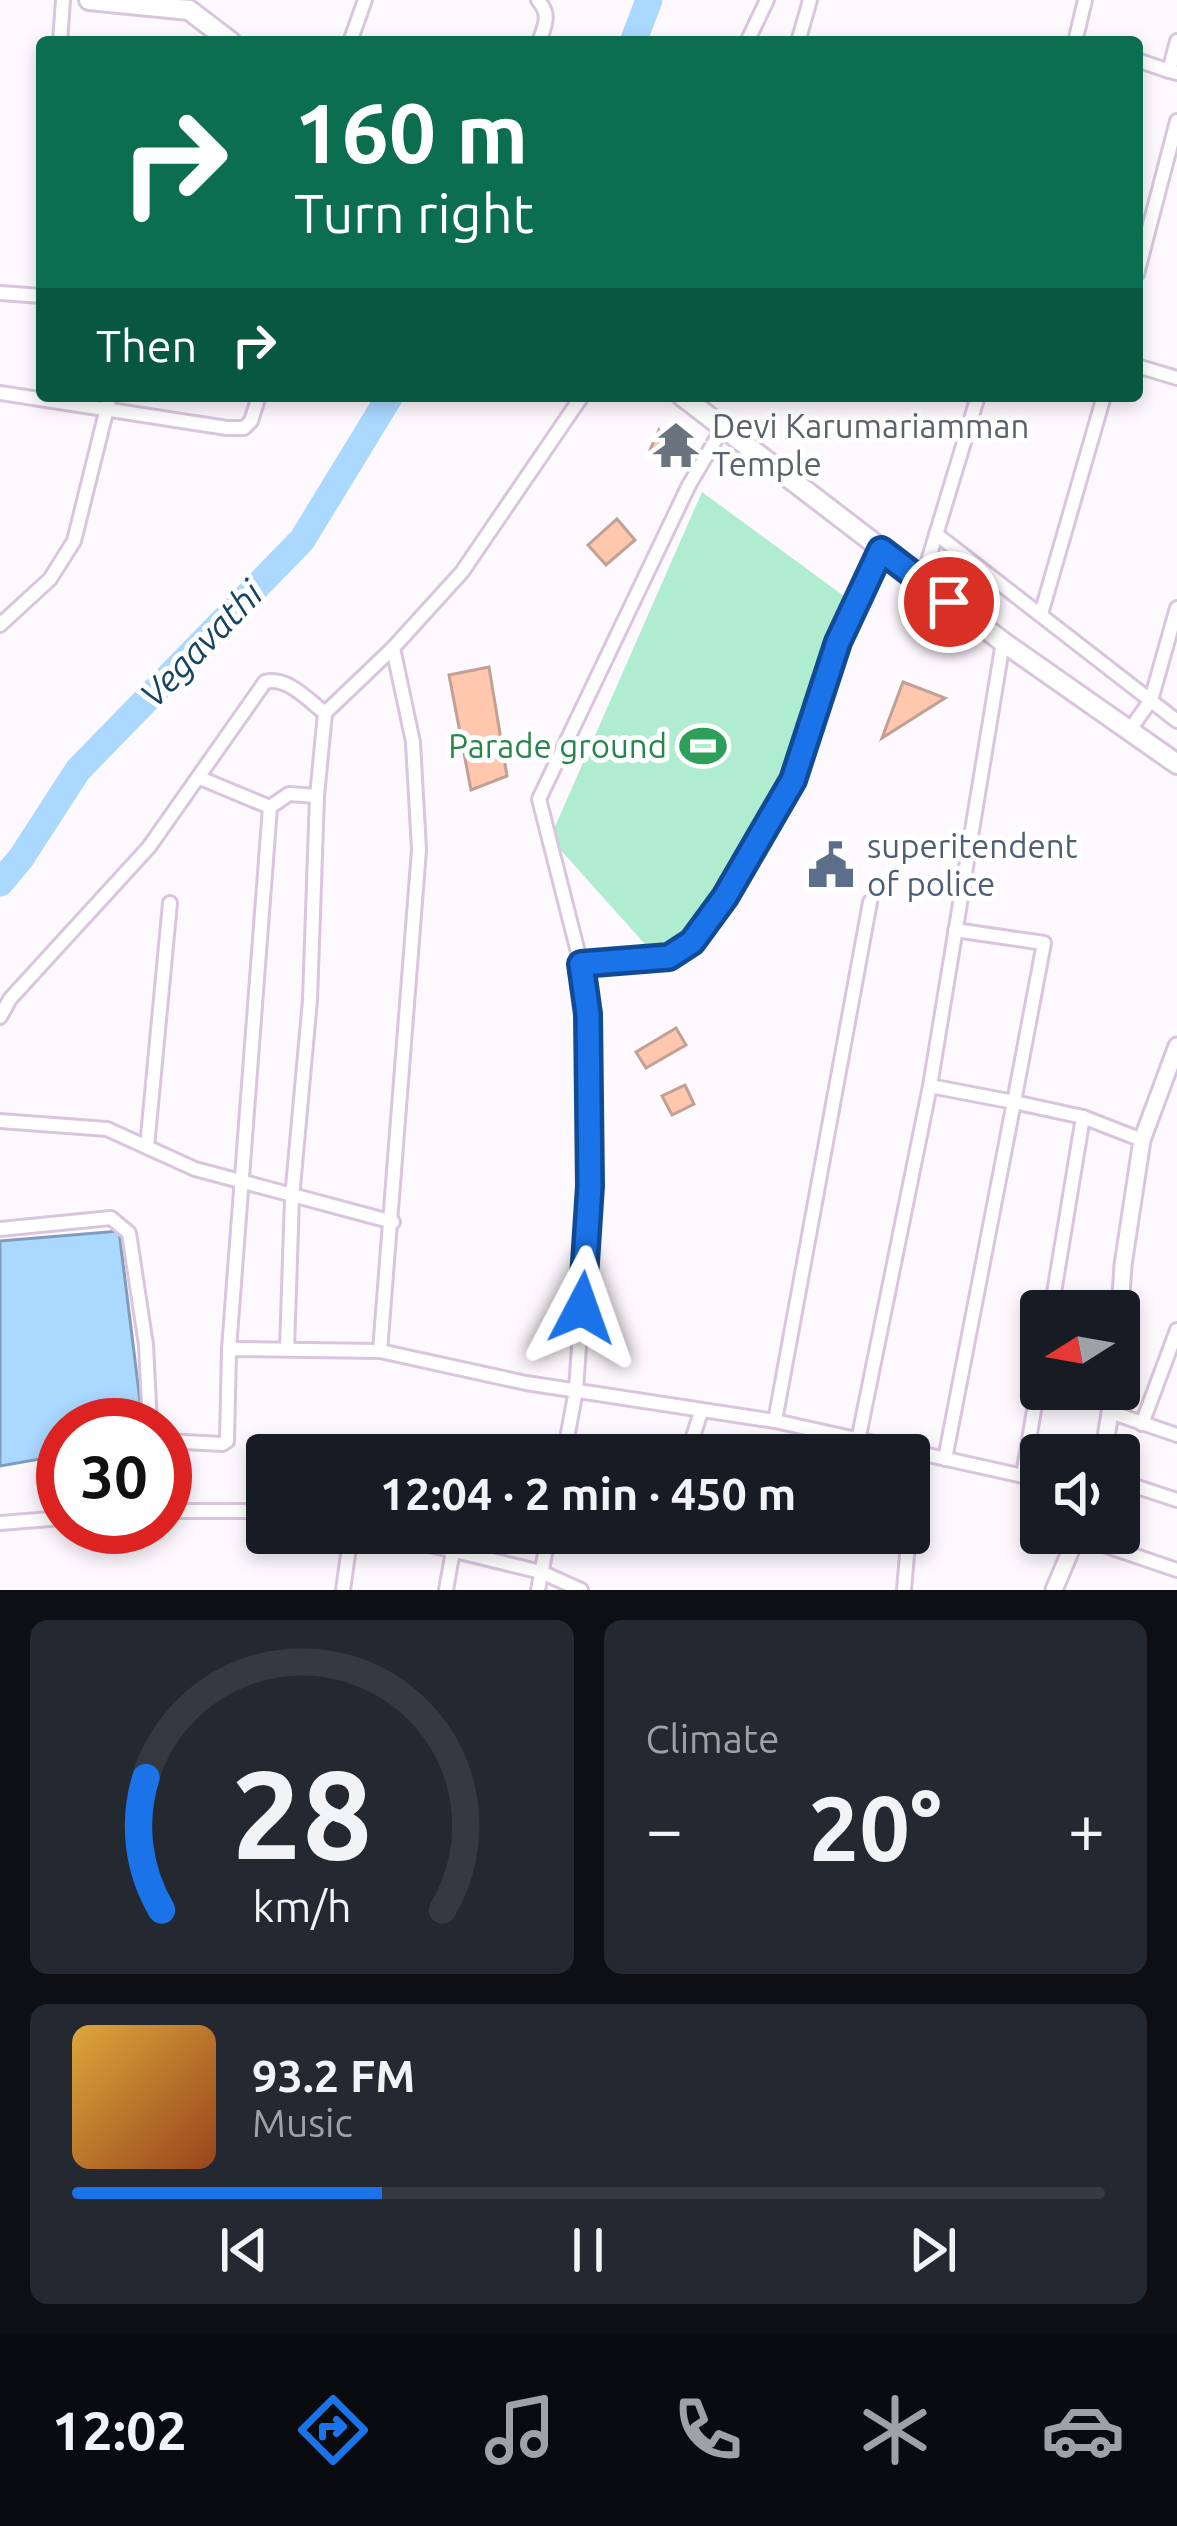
<!DOCTYPE html>
<html lang="en">
<head>
<meta charset="utf-8">
<style>
  :root { --surface:#171b24; --page:#242831; --text:#f1f3f6; --muted:#9ea1a6; --line:#363941; --accent:#1a73e8 }
  body { margin:0; font-family:Ubuntu,sans-serif; background:var(--page); color:var(--text); height:100vh; display:flex; flex-direction:column; font-size:45px; white-space:nowrap }
  * { box-sizing:border-box; margin:0 }
  p { font-size:39px; color:var(--muted) }
  .icon { flex:none; width:66px; height:66px; fill:none; stroke:currentColor; stroke-width:2; stroke-linecap:round; stroke-linejoin:round }
  .map { position:relative; height:1590px; overflow:hidden }
  .details { display:flex; flex-direction:column; gap:30px; padding:30px; background:#0d0f14; flex:1 }
  .details>* { flex:none }
  .hud { position:absolute; left:36px; top:36px; width:1107px; height:366px; border-radius:12px; box-shadow:0 6px 18px #0003; background:#0b6e4f; color:#fff; overflow:hidden }
  .needle { width:78px; rotate:259deg }
  .controls { position:absolute; left:1020px; top:1290px; display:grid; gap:24px }
  .controls a { display:grid; place-items:center; width:120px; height:120px; border-radius:12px; background:var(--surface); box-shadow:0 6px 18px #0003; font-size:60px }
  .speed { position:absolute; left:36px; top:1398px; display:flex; gap:24px; font-size:60px; font-weight:700; text-align:center }
  .speed>* { display:grid; place-content:center; width:156px; height:156px; border-radius:50%; background:var(--surface); box-shadow:0 6px 18px #0003; line-height:1 }
  .speed .limit { border:18px solid #d22; background:#fff; color:#111 }
  .pin { position:absolute; display:grid; place-items:center; width:102px; height:102px; color:#fff; margin:-51px; border:6px solid #fff; border-radius:50%; box-shadow:0 3px 12px #0007 }
  .me { position:absolute; width:132px; margin:-66px; rotate:4deg; stroke-linejoin:round; filter:drop-shadow(0 0 9px #0008) }
  .turn { display:flex; align-items:center; gap:42px; height:252px; padding:0 60px; font-size:54px }
  .turn .icon { width:156px; height:156px; stroke-width:2.5 }
  .turn b { display:block; font-size:84px; line-height:102px }
  .then { display:flex; align-items:center; height:114px; padding:0 60px; background:#0003; gap:24px; font-size:45px }
  .big { font-size:90px; font-weight:700; line-height:1.1 }
  .details .tile { flex:1; display:flex; flex-direction:column; justify-content:center; gap:18px; min-width:0; padding:0 42px; border-radius:18px; background:var(--page) }
  .details .dial { align-items:center; gap:0 }
  .dial svg { height:312px; overflow:visible; fill:none; stroke:var(--line); stroke-width:7; stroke-linecap:round; text-anchor:middle }
  .dial text { fill:var(--text); stroke:none }
  .song { display:flex; align-items:center; gap:36px }
  .cover { width:144px; height:144px; border-radius:18px; background:linear-gradient(135deg,hsl(40 70% 55%),hsl(20 70% 35%)) }
  .played { height:12px; border-radius:6px; background:linear-gradient(90deg,var(--accent) 30%,var(--line) 30%) }
  .keys { display:flex; justify-content:space-around; direction:ltr }
  .heat { display:flex; justify-content:space-between; align-items:center; font-size:66px; direction:ltr }
  .details .tiles { flex:1; display:grid; gap:30px; grid-template-columns:1fr 1fr }
  .tile:last-child { grid-column:span 2 }
  .trip { position:absolute; left:246px; top:1434px; width:684px; height:120px; border-radius:12px; background:var(--surface); box-shadow:0 6px 18px #0003; font-weight:700; line-height:120px; text-align:center }
  .dock { display:flex; height:192px; justify-content:space-around; align-items:center; background:#090b0e; color:var(--muted) }
  .dock .icon { width:84px; height:84px }
  .dock .current { color:var(--accent) }
  .dock b { font-size:54px; color:var(--text) }
  .map>svg:first-child { display:block }
</style>
</head>
<body>
<div class="map">
<svg width="1177" height="1590" viewBox="0 0 1177 1590">
  <rect width="100%" height="100%" fill="#fef9fe"/>
  <polygon fill="#afecd0" points="702,492 848,599 835,697 797,794 668,970 550,838"/>
  <polygon fill="#aad8fe" stroke="#7f9dba" stroke-width="3" points="119,1231 143,1425 63,1425 63,1455 0,1466 0,1241"/>
  <g fill="none" stroke-linecap="round" stroke-linejoin="round">
    <g stroke="#aad8fe" stroke-width="27">
      <polyline points="633,42 649,0"/>
      <polyline points="0,883 21,858 78,770 302,540 390,396"/>
    </g>
  </g>
  <g fill="#fec7ae" stroke="#c0a193" stroke-width="3">
    <polygon points="659,430 675,448 665,462 650,450"/>
    <polygon points="617,519 635,540 606,565 588,545"/>
    <polygon points="489,667 507,776 471,790 449,675"/>
    <polygon points="903,682 945,698 882,738"/>
    <polygon points="676,1028 686,1045 646,1068 636,1052"/>
    <polygon points="685,1085 694,1104 672,1115 662,1096"/>
  </g>
  <g fill="none" stroke-linecap="round" stroke-linejoin="round">
    <defs>
      <g id="minor">
        <path d="M538 0C550 14 546 23 540 39"/>
        <polyline points="1177,41 1169,71 1177,73"/>
        <polyline points="60,42 63,0"/>
        <polyline points="350,42 365,0"/>
        <polyline points="747,42 767,0"/>
        <polyline points="798,42 810,0"/>
        <polyline points="1075,42 1085,0"/>
        <polyline points="1137,60 1169,71"/>
        <polyline points="1137,274 1177,121"/>
        <polyline points="0,293 42,296"/>
        <polyline points="1137,366 1177,378"/>
        <polyline points="0,393 227,428 244,428 251,421 259,396"/>
        <polyline points="936,534 1177,721"/>
        <polyline points="922,581 978,396"/>
        <polyline points="1041,614 1104,396"/>
        <polyline points="0,625 50,579 74,541 110,396"/>
        <polyline points="1129,731 1151,700 1177,608"/>
        <polyline points="200,778 270,807"/>
        <polyline points="955,930 1044,943 1014,1102 1083,1117 1142,1140"/>
        <polyline points="581,964 669,957 692,942 725,897 793,780 839,642 881,550"/>
        <path d="M0 1017 10 999 149 847 265 682C287 676 308 700 325 713"/>
        <polyline points="930,1086 1014,1102 945,1459"/>
        <polyline points="0,1121 107,1129 195,1169 393,1222"/>
        <polyline points="147,1147 170,903"/>
        <polyline points="0,1229 111,1218 129,1233 146,1345 150,1425"/>
        <polyline points="1051,1311 1083,1117"/>
        <polyline points="229,1349 270,807 289,794 317,796"/>
        <polyline points="287,1349 292,1198 310,1000 317,796 325,713 393,648"/>
        <polyline points="380,1351 419,850 413,742 393,648 462,572 582,396"/>
        <polyline points="1113,1413 1177,1435"/>
        <polyline points="775,1421 870,902"/>
        <polyline points="1142,1424 1177,1330"/>
        <polyline points="165,1441 222,1444 227,1441 229,1349 380,1351 526,1383 775,1421 1041,1480"/>
        <polyline points="858,1441 930,1086 1003,642"/>
        <polyline points="564,1455 576,1390 590,1186 588,1014 581,964 539,799 689,485 722,429"/>
        <polyline points="687,1455 701,1412"/>
        <polyline points="1023,1475 1041,1369"/>
        <polyline points="1119,1481 1177,1500"/>
        <polyline points="165,1511 267,1511"/>
        <polyline points="0,1523 63,1518"/>
        <polyline points="381,1533 541,1572 581,1590"/>
        <polyline points="861,1533 901,1537 908,1543 904,1590"/>
        <polyline points="1077,1536 1177,1570"/>
        <polyline points="343,1590 351,1533"/>
        <polyline points="446,1590 453,1551"/>
        <polyline points="538,1590 549,1533"/>
      </g>
      <g id="tertiary">
        <polyline points="1119,1326 1123,1265 1142,1140 1177,1046"/>
        <polyline points="1103,1455 1114,1389"/>
        <polyline points="1054,1590 1078,1533"/>
      </g>
      <g id="primary">
        <polyline points="89,0 189,10 231,42"/>
        <polyline points="682,396 1003,642 1177,764"/>
      </g>
    </defs>
    <use href="#minor" stroke="#dac5de" stroke-width="18"/>
    <use href="#tertiary" stroke="#dac5de" stroke-width="21"/>
    <use href="#primary" stroke="#dac5de" stroke-width="24"/>
    <use href="#minor" stroke="#fff" stroke-width="12"/>
    <use href="#tertiary" stroke="#fff" stroke-width="15"/>
    <use href="#primary" stroke="#fff" stroke-width="18"/>
  </g>
  <g fill="none" stroke-linecap="round" stroke-linejoin="round">
    <defs>
      <polyline id="route" points="582,1308 590,1186 588,1014 581,964 669,957 692,942 725,897 793,780 838,642 881,550 949,602"/>
    </defs>
    <use href="#route" stroke="#114b97" stroke-width="30"/>
    <use href="#route" stroke="#1a73e8" stroke-width="21"/>
  </g>
  <defs>
    <symbol id="temple-bare" viewBox="-9 -9 18 18"><path d="M0-6L5-2H3V0L6.5 2.5H4V6H1.5V3h-3V6H-4V2.5H-6.5L-3 0V-2H-5Z" fill="#6b7280" stroke="#fff" stroke-width="2.5" paint-order="stroke"/></symbol>
    <symbol id="stadium-bare" viewBox="-9 -9 18 18"><path d="M0-5a6.5 5 0 1 0 0 10a6.5 5 0 1 0 0-10ZM-3.5-1.8h7v3.6h-7Z" fill="#2e9e5b" stroke="#fff" stroke-width="2.5" paint-order="stroke"/></symbol>
    <symbol id="civic-bare" viewBox="-9 -9 18 18"><path d="M-.6-6.5H3V-4.5H.6V-3L4-1V1h2V6H-6V1h2V-1L-.6-3ZM-1.2 2.5V6h2.4V2.5Z" fill="#5c6f8a" stroke="#fff" stroke-width="2.5" paint-order="stroke"/></symbol>
  </defs>
  <g fill-rule="evenodd">
    <use href="#temple-bare" x="643" y="412" width="66" height="66"/>
    <use href="#stadium-bare" x="670" y="713" width="66" height="66"/>
    <use href="#civic-bare" x="798" y="832" width="66" height="66"/>
  </g>
  <g text-anchor="middle" stroke-width="10" stroke-linejoin="round" paint-order="stroke">
    <g font-size="33" fill="#5b616d" stroke="#fff" text-anchor="start">
      <text x="712" y="438">Devi Karumariamman<tspan x="712" dy="38">Temple</tspan></text>
    </g>
    <g font-size="33" fill="#27864d" stroke="#fff" text-anchor="end">
      <text x="667" y="758">Parade ground</text>
    </g>
    <g font-size="33" fill="#4e5e75" stroke="#fff" text-anchor="start">
      <text x="867" y="858">superitendent<tspan x="867" dy="38">of police</tspan></text>
    </g>
    <g font-size="36" font-style="italic" fill="#184463" stroke="#fff">
      <text transform="translate(201 644) rotate(-46)" y="13">Vegavathi</text>
    </g>
  </g>
</svg>
<div class="controls">
<a><svg class="needle" viewBox="-14 -14 28 28"><path d="M0-13l5 13h-10z" fill="#e53935"/><path d="M0 13l5-13h-10z" fill="#9ea1a6"/></svg></a>
<a><svg class="icon" aria-label="sound" viewBox="0 0 24 24"><path d="M4 9h4l5-4v14l-5-4H4zM17 9q2 3 0 6"/></svg></a>
</div>
<div class="speed"><div class="limit">30</div></div>
<div class="pin" style="left:949px;top:602px;background:#d93025"><svg class="icon" aria-label="arrive" viewBox="0 0 24 24"><path d="M6 21V4h12l-3 4 3 4H6"/></svg></div>
<svg class="me" style="left:582px;top:1308px" viewBox="-20 -20 40 40"><path d="M0-17L14 15 0 8-14 15z" fill="#1a73e8" stroke="#fff" stroke-width="4"/></svg>
<div class="trip">12:04 · 2 min · 450 m</div>
<div class="hud">
<div class="turn"><svg class="icon" aria-label="right" viewBox="0 0 24 24"><path d="M7 20v-9h11M14 6l5 5-5 5"/></svg><div><b>160 m</b>Turn right</div></div>
<div class="then">Then<svg class="icon" aria-label="right" viewBox="0 0 24 24"><path d="M7 20v-9h11M14 6l5 5-5 5"/></svg></div>
</div>
</div>
<section class="details">
<div class="tiles">
<div class="tile dial"><svg viewBox="0 0 100 80">
<path d="M14 69A42 42 0 1 1 86 69"/>
<path d="M14 69A42 42 0 0 1 10 35" stroke="#1a73e8"/>
<text x="50" y="56" font-size="32" font-weight="700">28</text>
<text x="50" y="72" font-size="11">km/h</text>
</svg></div>
<div class="tile"><p>Climate</p>
<div class="heat"><a>−</a><b class="big">20°</b><a>+</a></div>
</div>
<div class="tile">
<div class="song"><i class="cover"></i><div><b>93.2 FM</b><p>Music</p></div></div>
<div class="played"></div>
<div class="keys"><svg class="icon" aria-label="previous" viewBox="0 0 24 24"><path d="M18 5L8 12l10 7zM5 5v14"/></svg><svg class="icon" aria-label="pause" viewBox="0 0 24 24"><path d="M8 5v14M16 5v14"/></svg><svg class="icon" aria-label="next" viewBox="0 0 24 24"><path d="M6 5l10 7-10 7zM19 5v14"/></svg></div>
</div>
</div>
</section>
<nav class="dock">
<b>12:02</b>
<svg class="icon current" aria-label="directions" viewBox="0 0 24 24"><path d="M12 3l9 9-9 9-9-9zM9 14v-3h6M13 9l2 2-2 2"/></svg>
<svg class="icon" aria-label="music" viewBox="0 0 24 24"><path d="M9 18V5l10-2v13"/><circle cx="6" cy="18" r="3"/><circle cx="16" cy="16" r="3"/></svg>
<svg class="icon" aria-label="phone" viewBox="0 0 24 24"><path d="M5 4h4l2 5-3 2q2 4 5 5l2-3 5 2v4C11 20 4 13 5 4z"/></svg>
<svg class="icon" aria-label="climate" viewBox="0 0 24 24"><path d="M12 3v18M4 7l16 10M4 17L20 7"/></svg>
<svg class="icon" aria-label="car" viewBox="0 0 24 24"><path d="M5 17H2v-5l4-1 3-4h7l3 4 3 1v5h-3M9 17h6M6 11h13"/><circle cx="7" cy="17" r="2"/><circle cx="17" cy="17" r="2"/></svg>
</nav>
</body>
</html>
